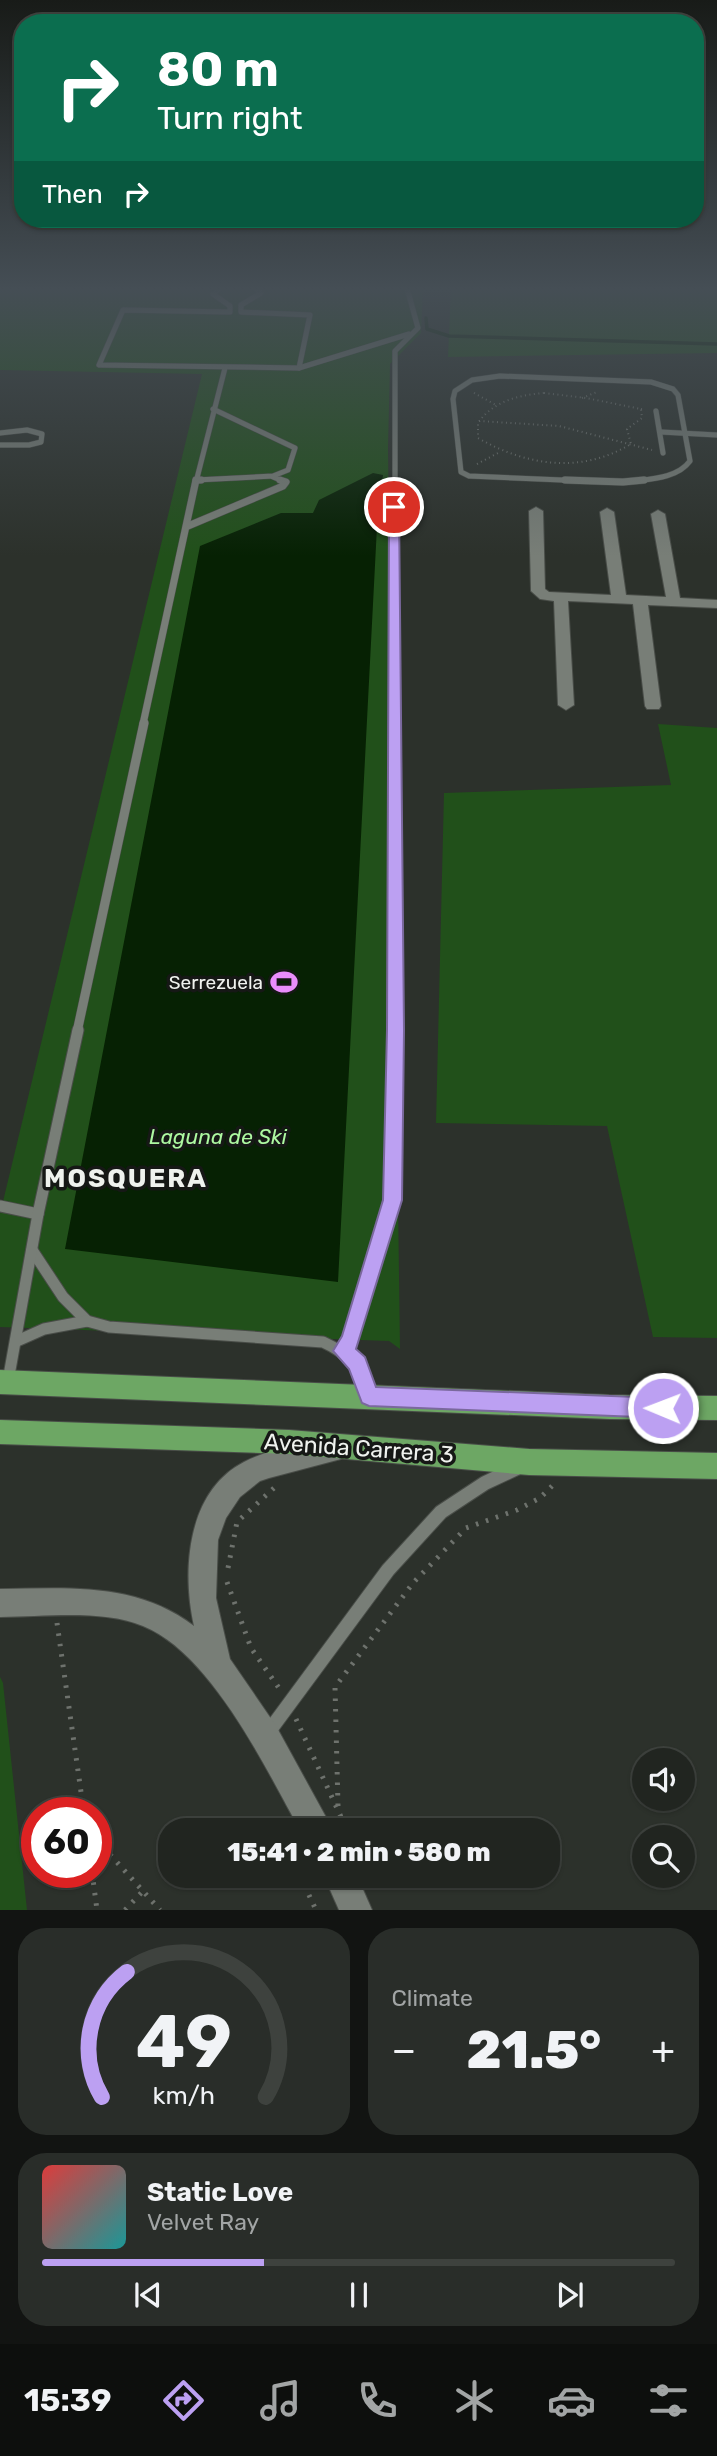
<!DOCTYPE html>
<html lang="en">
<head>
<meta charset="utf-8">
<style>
  :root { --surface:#212520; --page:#292d29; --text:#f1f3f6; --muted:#a2a5a5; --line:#3e423e; --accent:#bca0f2 }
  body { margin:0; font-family:Rubik,sans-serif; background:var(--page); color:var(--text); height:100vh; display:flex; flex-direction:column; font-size:26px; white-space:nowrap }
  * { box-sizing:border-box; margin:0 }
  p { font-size:23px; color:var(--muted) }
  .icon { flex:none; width:38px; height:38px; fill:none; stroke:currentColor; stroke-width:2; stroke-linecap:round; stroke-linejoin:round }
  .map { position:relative; height:1910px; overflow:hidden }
  .side { display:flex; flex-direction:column; gap:18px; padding:18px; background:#121412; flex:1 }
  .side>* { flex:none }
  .hud { position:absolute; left:14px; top:14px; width:690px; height:214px; border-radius:28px; box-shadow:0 2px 5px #0004,0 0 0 2px var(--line); background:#0b6e4f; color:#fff; overflow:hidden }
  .controls { position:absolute; left:632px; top:1748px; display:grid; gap:14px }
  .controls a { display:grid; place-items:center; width:63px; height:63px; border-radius:50%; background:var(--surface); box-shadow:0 2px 5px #0004,0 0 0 2px var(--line); font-size:35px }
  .speed { position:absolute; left:21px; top:1797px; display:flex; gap:14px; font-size:35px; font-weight:700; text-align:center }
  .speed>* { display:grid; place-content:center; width:91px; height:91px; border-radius:50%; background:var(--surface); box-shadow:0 2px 5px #0004,0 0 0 2px var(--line); line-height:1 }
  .speed .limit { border:10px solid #d22; background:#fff; color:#111 }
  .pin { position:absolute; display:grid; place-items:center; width:60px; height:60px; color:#fff; margin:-30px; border:4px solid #fff; border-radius:50%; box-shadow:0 2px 7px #0007 }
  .me { position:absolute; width:77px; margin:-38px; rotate:271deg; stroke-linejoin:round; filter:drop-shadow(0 0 5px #0008) }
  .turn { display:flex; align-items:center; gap:24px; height:147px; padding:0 28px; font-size:32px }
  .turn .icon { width:91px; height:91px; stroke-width:2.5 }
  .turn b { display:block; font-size:49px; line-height:60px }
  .then { display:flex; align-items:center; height:66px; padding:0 28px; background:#0003; gap:14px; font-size:26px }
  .big { font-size:52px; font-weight:800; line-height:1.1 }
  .side .widget { flex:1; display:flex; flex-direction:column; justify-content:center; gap:10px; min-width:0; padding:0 24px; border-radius:28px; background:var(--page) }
  .side .dial { align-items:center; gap:0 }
  .dial svg { height:182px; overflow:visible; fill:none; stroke:var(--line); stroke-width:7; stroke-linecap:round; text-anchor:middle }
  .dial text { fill:var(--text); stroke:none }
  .song { display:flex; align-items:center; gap:21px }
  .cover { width:84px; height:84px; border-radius:10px; background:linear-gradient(135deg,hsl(0 70% 55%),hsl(180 70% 35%)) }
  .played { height:7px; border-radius:4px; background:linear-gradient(90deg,var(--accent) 35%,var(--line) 35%) }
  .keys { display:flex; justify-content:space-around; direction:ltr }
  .heat { display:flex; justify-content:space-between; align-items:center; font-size:38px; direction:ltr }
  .side .tiles { flex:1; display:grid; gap:18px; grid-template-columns:1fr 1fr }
  .widget:last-child { grid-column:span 2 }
  .trip { position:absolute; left:158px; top:1818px; width:402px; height:70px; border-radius:28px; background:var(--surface); box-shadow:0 2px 5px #0004,0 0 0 2px var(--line); font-weight:800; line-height:70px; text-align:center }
  .dock { display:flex; height:112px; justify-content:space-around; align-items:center; background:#0d0f0d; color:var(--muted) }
  .dock .icon { width:49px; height:49px }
  .dock .selected { color:var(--accent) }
  .dock b { font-size:32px; color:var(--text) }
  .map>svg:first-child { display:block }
</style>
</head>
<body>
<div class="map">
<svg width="717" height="1910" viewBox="0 0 717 1910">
  <rect width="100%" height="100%" fill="#2c312b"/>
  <g fill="#21501a">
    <polygon points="0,288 423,288 421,333 390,364 388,448 400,1349 389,1341 0,1327 0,1214 202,374 0,370"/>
    <polygon points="451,288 717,288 717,353 448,357"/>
    <polygon points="658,724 717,728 717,1338 653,1337 607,1126 436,1123 444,793 671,785"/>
    <polygon points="0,1677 3,1683 27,1910 0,1910"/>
  </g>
  <polygon fill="#062103" points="373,473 383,475 378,507 338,1282 65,1249 200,546 281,513 313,513 319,500"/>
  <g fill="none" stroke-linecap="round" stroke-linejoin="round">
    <polyline stroke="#062103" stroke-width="3.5" points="426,318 427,329 449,336 717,344"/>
    <defs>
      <g id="service-far4">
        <polyline points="220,288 213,294 230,306 230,312 123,310 99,365 299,368 310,315 241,312 241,305 261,293 256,288"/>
        <polyline points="299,368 409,334"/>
        <polyline points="656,411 663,453"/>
        <polyline points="661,432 717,435"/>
        <polyline points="0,433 27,430 42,434 41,442 29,445 0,445"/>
        <polyline points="273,477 285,482"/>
        <polyline points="196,480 273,476 288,470 295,448 213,409"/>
        <polyline points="196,482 225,368"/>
        <polyline points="395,482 395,351 418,328 407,288"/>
        <path d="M610 482 469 476 461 472 453 399 455 391 472 380 500 376 651 382 673 389 678 395 690 461C677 479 648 479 628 482"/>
      </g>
      <g id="service-far3">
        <polyline points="196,480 201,480"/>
        <polyline points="395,480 396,724"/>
        <polyline points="565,480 623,482 644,480"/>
        <polyline points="188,526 283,486 286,482 280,480"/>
        <polyline points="143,724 196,480"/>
      </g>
      <g id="service-far2">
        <polyline points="396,723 396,1032"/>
        <polyline points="77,1032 144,723"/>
      </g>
      <g id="service-far1">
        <polyline points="0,1206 38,1214"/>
        <path d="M32 1250 63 1297 87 1321 109 1327 323 1342C350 1354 359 1368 369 1396"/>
        <polyline points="17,1341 44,1329 87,1321"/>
        <polyline points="344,1351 351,1339 393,1200 396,1030"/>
        <polyline points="8,1381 38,1214 78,1030"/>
      </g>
      <polyline id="service" points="267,1734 388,1570 441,1512 485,1483 517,1468"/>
      <g id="minor">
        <polygon points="536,507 543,511 545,589 549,592 611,595 600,512 607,508 614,512 626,595 666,597 651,514 658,510 665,514 680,598 717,600 717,608 648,605 661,706 659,709 647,709 645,706 633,604 568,601 574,705 566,710 558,705 554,601 540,599 531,591 529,511"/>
        <path d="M332 1438 341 1441 345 1450 341 1459 269 1478 260 1481 240 1497 226 1518 218 1540 216 1598 230 1659 276 1726 333 1830H300C266 1769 211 1653 143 1626 101 1609 45 1617 0 1617V1589C68 1588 137 1582 194 1626 182 1572 186 1492 244 1462 271 1448 303 1444 332 1438Z"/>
        <polygon points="324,1876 357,1876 372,1910 339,1910"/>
      </g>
      <g id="primary">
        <polygon points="0,1370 609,1395 717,1396 717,1420 609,1419 0,1394"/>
        <polygon points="0,1420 289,1430 529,1449 717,1453 717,1479 529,1475 289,1454 0,1444"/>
      </g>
    </defs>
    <use href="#service-far4" stroke="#494d48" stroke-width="6"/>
    <use href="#service-far3" stroke="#494d48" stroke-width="8"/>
    <use href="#service-far2" stroke="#494d48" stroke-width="10"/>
    <use href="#service-far1" stroke="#494d48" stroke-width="13"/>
    <use href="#service" stroke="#494d48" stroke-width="16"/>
    <use href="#minor" stroke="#494d48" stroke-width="2"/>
    <use href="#primary" stroke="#494d48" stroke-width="2"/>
    <g stroke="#6e726d" stroke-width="2" stroke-dasharray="1 3.5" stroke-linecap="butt">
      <polyline points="474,393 496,405"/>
      <path d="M544 393 586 398 641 409 642 418 627 429 631 444C581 474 527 466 478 438V423C493 401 519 395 544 393Z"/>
      <polyline points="582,398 597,392"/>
      <polyline points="641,409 645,410"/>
      <polyline points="479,421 559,426 652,450"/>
      <polyline points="477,464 500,452"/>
    </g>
    <g stroke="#6e726d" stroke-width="5" stroke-dasharray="2.5 8" stroke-linecap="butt">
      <polyline points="228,1568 237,1522 274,1488"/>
      <polyline points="227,1582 251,1648 281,1691"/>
      <polyline points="57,1623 84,1813"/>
      <polyline points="296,1719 347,1830"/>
      <polyline points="338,1806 335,1687 413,1583 466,1528 517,1510 540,1498 552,1486"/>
      <polyline points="96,1839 160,1910"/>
      <polyline points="92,1872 97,1910"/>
      <polyline points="300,1876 316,1910"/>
      <polyline points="125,1910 143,1891"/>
    </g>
    <use href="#service-far4" stroke="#787e77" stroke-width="5"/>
    <use href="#service-far3" stroke="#787e77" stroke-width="7"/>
    <use href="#service-far2" stroke="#787e77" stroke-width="9"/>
    <use href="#service-far1" stroke="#787e77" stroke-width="11"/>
    <use href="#service" stroke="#787e77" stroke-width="14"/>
    <use href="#minor" fill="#787e77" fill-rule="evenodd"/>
    <use href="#primary" fill="#6da764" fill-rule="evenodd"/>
  </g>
  <linearGradient id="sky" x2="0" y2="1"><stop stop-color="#181b18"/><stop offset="0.52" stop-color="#454e55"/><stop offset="1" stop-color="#454e55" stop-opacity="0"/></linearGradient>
  <rect width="717" height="556" fill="url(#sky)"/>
  <polygon fill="#bca0f2" stroke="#7a689d" stroke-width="2" points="394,504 399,507 404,1030 402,1200 356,1349 365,1357 376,1387 663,1398 670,1401 673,1408 670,1415 663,1418 369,1406 362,1403 349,1369 333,1351 342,1336 383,1200 387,1030 389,507"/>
  <defs>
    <symbol id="stadium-bare" viewBox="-9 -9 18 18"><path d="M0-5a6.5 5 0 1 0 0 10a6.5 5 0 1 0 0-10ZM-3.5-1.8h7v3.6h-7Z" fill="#ea8dfc" stroke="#161816" stroke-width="2.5" paint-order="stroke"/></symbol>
  </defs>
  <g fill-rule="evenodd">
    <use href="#stadium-bare" x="265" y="963" width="38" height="38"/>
  </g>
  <g text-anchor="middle" stroke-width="7" stroke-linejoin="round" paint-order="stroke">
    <g font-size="19" fill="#eff2ee" stroke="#161816" text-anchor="end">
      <text x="263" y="989">Serrezuela</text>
    </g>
    <g font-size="21" font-style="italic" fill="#adf8a1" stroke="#161816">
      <text x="218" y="1144">Laguna de Ski</text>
    </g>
    <g font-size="23" fill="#eff2ee" stroke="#161816">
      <text transform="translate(359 1448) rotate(4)" y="8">Avenida Carrera 3</text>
    </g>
    <g font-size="26" font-weight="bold" letter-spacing="2" fill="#eff2ee" stroke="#161816">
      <text x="126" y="1187">MOSQUERA</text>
    </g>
  </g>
</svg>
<div class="controls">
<a><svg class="icon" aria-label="sound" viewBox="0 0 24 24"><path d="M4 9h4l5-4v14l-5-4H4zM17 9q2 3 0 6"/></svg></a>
<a><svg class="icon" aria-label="search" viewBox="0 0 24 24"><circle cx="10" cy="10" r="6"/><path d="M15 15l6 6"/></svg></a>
</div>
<div class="speed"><div class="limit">60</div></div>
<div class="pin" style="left:394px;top:507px;background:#d93025"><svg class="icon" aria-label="arrive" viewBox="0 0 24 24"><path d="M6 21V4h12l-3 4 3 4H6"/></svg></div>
<svg class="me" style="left:663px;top:1408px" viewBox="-20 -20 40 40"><circle r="17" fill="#bca0f2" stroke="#fff" stroke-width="3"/><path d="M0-11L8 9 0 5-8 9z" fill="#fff"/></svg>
<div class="trip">15:41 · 2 min · 580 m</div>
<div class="hud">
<div class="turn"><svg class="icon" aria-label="right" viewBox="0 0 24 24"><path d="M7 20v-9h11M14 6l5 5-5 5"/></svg><div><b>80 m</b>Turn right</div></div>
<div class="then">Then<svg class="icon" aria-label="right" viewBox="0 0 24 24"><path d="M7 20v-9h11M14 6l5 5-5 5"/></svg></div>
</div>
</div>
<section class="side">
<div class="tiles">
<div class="widget dial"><svg viewBox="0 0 100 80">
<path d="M14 69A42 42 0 1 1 86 69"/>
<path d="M14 69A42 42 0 0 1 25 14" stroke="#bca0f2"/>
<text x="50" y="56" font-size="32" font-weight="700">49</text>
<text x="50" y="72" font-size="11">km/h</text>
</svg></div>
<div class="widget"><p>Climate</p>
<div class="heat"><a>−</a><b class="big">21.5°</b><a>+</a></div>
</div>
<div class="widget">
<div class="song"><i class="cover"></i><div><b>Static Love</b><p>Velvet Ray</p></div></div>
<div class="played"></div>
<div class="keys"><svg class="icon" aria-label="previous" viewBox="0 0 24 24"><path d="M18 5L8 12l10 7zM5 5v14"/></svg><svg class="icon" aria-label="pause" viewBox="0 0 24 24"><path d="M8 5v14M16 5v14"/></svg><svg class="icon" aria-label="next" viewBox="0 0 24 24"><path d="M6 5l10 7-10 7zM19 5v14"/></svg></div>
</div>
</div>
</section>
<nav class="dock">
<b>15:39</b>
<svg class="icon selected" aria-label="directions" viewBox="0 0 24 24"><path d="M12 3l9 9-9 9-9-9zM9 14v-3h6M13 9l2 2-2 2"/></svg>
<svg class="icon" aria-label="music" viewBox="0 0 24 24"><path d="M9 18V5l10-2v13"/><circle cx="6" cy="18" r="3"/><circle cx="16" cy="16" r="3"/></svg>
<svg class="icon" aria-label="phone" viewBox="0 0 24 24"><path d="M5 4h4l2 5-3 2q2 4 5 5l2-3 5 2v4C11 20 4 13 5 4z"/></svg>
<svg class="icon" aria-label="climate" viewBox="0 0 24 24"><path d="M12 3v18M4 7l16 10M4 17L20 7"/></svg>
<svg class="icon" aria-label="car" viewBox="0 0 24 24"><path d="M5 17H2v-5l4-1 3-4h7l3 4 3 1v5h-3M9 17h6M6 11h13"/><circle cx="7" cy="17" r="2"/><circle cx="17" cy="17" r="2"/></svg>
<svg class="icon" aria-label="filters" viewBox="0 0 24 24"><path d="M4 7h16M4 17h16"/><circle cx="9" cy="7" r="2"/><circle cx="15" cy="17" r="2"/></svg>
</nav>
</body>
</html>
